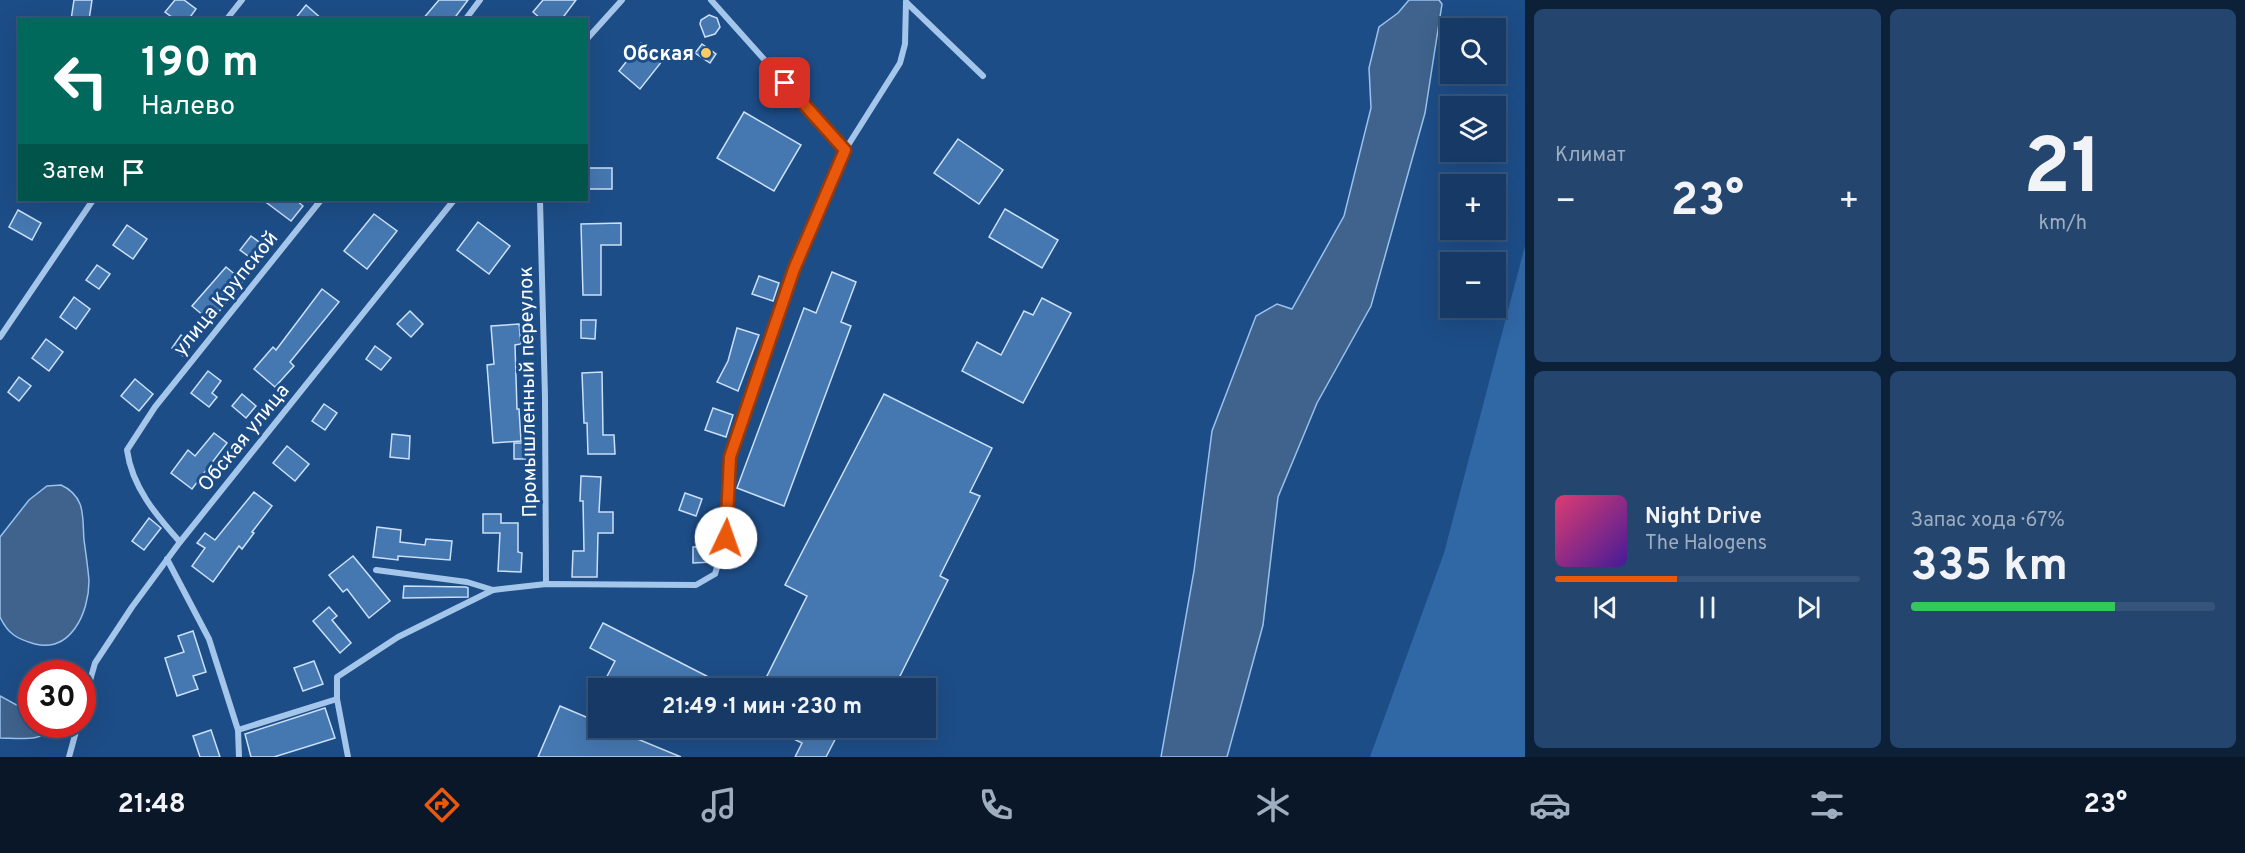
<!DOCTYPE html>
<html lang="ru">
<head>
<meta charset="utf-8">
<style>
  :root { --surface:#163a65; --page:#23456e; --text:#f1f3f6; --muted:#9eadbf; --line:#355479; --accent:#ea580c }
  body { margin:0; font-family:Overpass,sans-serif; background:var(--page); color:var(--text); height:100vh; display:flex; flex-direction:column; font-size:22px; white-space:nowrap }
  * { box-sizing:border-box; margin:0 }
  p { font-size:20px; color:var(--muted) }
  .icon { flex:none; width:33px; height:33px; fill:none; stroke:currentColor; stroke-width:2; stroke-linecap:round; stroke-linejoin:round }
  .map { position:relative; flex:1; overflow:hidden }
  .side { display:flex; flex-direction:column; gap:9px; padding:9px; background:#0c2038; width:720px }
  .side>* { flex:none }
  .top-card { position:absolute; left:18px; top:18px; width:570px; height:183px; border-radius:0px; box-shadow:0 6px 24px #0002,0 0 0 2px var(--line); background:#00695c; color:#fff; overflow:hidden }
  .fabs { position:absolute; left:1440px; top:18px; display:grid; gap:12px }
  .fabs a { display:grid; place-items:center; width:66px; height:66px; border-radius:0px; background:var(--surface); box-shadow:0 6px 24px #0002,0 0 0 2px var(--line); font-size:30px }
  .speed { position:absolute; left:18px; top:660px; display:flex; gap:12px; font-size:30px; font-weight:700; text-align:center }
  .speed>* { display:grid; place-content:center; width:78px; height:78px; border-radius:50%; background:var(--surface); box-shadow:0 6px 24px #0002,0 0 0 2px var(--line); line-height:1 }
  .speed .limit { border:9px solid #d22; background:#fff; color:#111 }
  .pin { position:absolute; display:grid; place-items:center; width:51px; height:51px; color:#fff; margin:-26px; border-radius:12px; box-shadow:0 3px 9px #0006 }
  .me { position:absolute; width:66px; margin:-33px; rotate:3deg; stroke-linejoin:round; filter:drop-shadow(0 0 4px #0008) }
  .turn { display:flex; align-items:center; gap:21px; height:126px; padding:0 24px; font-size:27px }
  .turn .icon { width:78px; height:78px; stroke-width:2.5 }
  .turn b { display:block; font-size:42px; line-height:51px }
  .then { display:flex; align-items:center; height:57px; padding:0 24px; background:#0003; gap:12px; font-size:22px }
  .big { font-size:45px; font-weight:700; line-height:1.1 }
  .side .tile { flex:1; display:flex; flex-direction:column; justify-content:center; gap:9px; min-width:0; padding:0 21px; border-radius:9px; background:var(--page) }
  .side .dial { align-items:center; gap:0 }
  .dial b { font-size:78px; line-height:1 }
  .song { display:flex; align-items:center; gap:18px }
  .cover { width:72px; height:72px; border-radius:9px; background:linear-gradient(135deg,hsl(340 70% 55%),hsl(260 70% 35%)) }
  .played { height:6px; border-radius:3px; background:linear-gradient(90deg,var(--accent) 40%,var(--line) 40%) }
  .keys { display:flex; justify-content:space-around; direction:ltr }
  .heat { display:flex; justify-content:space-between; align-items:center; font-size:33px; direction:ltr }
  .charge { height:9px; border-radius:4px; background:linear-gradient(90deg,#34c759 67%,var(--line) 0) }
  .side .tiles { flex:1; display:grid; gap:9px; grid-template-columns:repeat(2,1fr) }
  .trip { position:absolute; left:588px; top:678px; width:348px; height:60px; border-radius:0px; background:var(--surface); box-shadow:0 6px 24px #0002,0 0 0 2px var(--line); font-weight:700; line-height:60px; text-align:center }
  .tabs { display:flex; height:96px; justify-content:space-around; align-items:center; background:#091728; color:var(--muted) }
  .tabs .icon { width:42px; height:42px }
  .tabs .current { color:var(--accent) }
  .tabs b { font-size:27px; color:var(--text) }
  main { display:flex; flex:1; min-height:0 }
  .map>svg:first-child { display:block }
</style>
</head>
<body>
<main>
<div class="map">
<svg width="1525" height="757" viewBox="0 0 1525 757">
  <rect width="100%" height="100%" fill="#1d4d87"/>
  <polygon fill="#3067a5" points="1525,246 1525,757 1370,757 1444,553"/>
  <g fill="#3f638d" stroke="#99c1ed" stroke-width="1.5">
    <polygon points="1409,0 1439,0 1442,4 1425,113 1371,306 1317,403 1278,497 1263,625 1227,757 1161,757 1194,571 1212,431 1256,316 1277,304 1292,309 1344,216 1371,108 1369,68 1379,27 1398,13"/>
    <path d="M61 485C70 489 76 494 80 504 84 514 83 529 84 540 86 554 88 568 89 581 89 612 71 653 35 644 17 639 8 634 0 617V537L29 500 47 486Z"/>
    <path d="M0 696 22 708 31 709 32 724 55 725C45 743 18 738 0 738Z"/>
  </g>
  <g fill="#4577b0" stroke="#cae0f8" stroke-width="1.5">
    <polygon points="74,0 92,0 89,20 71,20"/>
    <polygon points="175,0 184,0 196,9 188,20 176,20 165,12"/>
    <polygon points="439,0 468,0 453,20 422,20"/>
    <polygon points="543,0 576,0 561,20 542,20 533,12"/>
    <polygon points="306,5 323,20 294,20"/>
    <polygon points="709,15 717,18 720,27 715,34 705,37 700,24 701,20"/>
    <polygon points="641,43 663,60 640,89 619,71"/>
    <polygon points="702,44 716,54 710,63 695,53"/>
    <polygon points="744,112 801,145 774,191 717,158"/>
    <polygon points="958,139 1003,170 979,204 934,173"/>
    <rect x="586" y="168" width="26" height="21"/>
    <polygon points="263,200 296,200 303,206 291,221"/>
    <polygon points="1005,209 1058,240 1042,268 989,237"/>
    <polygon points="18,210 41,223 32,240 9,227"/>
    <polygon points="374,214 397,231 367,269 344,251"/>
    <polygon points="478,222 510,246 489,274 457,250"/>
    <polygon points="621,223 621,245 601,245 601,295 583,295 581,224"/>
    <polygon points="127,225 147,239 133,259 113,245"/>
    <polygon points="251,236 267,248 256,262 240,250"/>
    <polygon points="97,265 110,274 99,289 86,280"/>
    <polygon points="226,267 243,281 211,322 192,306"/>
    <polygon points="832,272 856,282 841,322 851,326 784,506 737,488 804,308 816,313"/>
    <polygon points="759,276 779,283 773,301 752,294"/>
    <polygon points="322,289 339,302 290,362 294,366 275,387 254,369 273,347 276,350"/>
    <polygon points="74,297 90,309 76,329 60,317"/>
    <polygon points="1042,298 1071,313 1023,403 962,371 977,342 1001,355 1024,311 1033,315"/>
    <polygon points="410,311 423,324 411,337 397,324"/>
    <polygon points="581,320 596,320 595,339 581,338"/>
    <polygon points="519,324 521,344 515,345 517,409 519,409 521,441 493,443 487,365 494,364 491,326"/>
    <polygon points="737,328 759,335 738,391 717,382 728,361"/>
    <polygon points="181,335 192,343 183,356 172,348"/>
    <polygon points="46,339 63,352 49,371 32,358"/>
    <polygon points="375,346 391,358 381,370 366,359"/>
    <polygon points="208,371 221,381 212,393 217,397 209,407 191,393"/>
    <polygon points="602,372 603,435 614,435 615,454 588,454 587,423 584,423 582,373"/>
    <polygon points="19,377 31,386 19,401 8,392"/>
    <polygon points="135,379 153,394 139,411 121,396"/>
    <polygon points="242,394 256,406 246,418 232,406"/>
    <polygon points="884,394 992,448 970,492 980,496 940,576 948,580 894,688 783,688 765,680 807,596 785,585"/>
    <polygon points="324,404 337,413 325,430 312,421"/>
    <polygon points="713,408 733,415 726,437 705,430"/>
    <polygon points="214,433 227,443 192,489 171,473 188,450 195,456"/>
    <polygon points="392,434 410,436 409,459 390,457"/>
    <polygon points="514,443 529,443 530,459 514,459"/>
    <polygon points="287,446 309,464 295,481 273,463"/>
    <polygon points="581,476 601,477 599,512 613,512 613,533 598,533 597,577 572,577 573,551 584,551 583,501 580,501"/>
    <polygon points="254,492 272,506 252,532 254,533 242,549 239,546 213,582 192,566 205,548 197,543 205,533 215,540"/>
    <polygon points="685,493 702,499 696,516 679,510"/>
    <polygon points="483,514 501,514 501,523 518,523 518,552 522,553 521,572 498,571 500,533 483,533"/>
    <polygon points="149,518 161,528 144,550 132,541"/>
    <polygon points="377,527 401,530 400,542 425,545 426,539 452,541 450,560 398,556 398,560 373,557"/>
    <polygon points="711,546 712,562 693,563 693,547"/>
    <polygon points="353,556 390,601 369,618 347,589 343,592 329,575"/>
    <polygon points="404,586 466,587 468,588 468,597 403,598"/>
    <polygon points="329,607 337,616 332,620 351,643 340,653 313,621"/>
    <polygon points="603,623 730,688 613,688 603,684 615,661 590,648"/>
    <polygon points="193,631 206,672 193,676 198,689 177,696 165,658 184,652 178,636"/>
    <polygon points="314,661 323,684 303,691 294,668"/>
    <polygon points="560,706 598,722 598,728 611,728 681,757 538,757"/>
    <polygon points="325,708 335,738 274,757 251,757 245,734"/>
    <polygon points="772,728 841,728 826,757 795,757 802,743"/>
    <polygon points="211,730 220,757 200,757 193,736"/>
  </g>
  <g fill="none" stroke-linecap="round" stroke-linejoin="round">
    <g stroke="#a5c6eb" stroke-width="6">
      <polyline points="711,0 845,150"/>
      <polyline points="906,2 983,76"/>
      <polyline points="226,20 242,0"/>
      <polyline points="465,20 480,0"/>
      <polyline points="586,40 622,0"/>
      <polyline points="540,200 545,397 546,584"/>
      <polyline points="0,337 93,200"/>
      <path d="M180 542C156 515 132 487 127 450L155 407 321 200"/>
      <polyline points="167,559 209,639 238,730 239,757"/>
      <polyline points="376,570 467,582 493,590"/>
      <polyline points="337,699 348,757"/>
      <polyline points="82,709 95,663 132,607 180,542 454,200"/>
      <polyline points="238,730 337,699 337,677 398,637 493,590 546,584 696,585 715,574 726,538 730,457 794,269 845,150 900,63 905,44 906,2"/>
      <polyline points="69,757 78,724"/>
    </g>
  </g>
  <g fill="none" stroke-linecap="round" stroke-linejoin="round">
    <defs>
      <polyline id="route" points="726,538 730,457 794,269 845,150 785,83"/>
    </defs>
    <use href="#route" stroke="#983908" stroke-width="15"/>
    <use href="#route" stroke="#ea580c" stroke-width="10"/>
  </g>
  <circle fill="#fbcc63" stroke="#1d4d87" stroke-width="2" cx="706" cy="53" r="6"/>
  <g text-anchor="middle" stroke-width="6" stroke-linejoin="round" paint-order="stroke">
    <g font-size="20" font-weight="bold" fill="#fff" stroke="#1d4d87" text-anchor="end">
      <text x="694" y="60">Обская</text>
    </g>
    <g font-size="20" fill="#fff" stroke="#1d4d87">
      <text transform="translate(225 293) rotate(-51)" y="7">улица Крупской</text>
      <text transform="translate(527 392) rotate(-91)" y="7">Промышленный переулок</text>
      <text transform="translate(243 437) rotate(-51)" y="7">Обская улица</text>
    </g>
  </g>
</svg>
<div class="fabs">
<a><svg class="icon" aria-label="search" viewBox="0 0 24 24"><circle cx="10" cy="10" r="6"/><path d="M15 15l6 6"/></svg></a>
<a><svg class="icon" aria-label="layers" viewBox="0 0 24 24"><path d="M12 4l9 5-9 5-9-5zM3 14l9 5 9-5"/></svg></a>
<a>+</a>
<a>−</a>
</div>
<div class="speed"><div class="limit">30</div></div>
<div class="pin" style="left:785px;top:83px;background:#d93025"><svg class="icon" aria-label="arrive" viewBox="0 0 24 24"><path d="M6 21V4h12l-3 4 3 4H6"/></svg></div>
<svg class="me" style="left:726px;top:538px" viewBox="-20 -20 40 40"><circle r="19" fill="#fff"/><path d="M0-13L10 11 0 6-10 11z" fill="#ea580c"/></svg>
<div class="trip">21:49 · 1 мин · 230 m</div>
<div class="top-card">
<div class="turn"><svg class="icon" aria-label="left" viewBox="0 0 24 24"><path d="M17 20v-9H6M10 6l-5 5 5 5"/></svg><div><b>190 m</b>Налево</div></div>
<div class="then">Затем<svg class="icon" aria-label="arrive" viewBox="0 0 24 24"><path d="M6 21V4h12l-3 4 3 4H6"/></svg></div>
</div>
</div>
<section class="side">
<div class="tiles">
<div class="tile"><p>Климат</p>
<div class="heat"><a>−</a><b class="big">23°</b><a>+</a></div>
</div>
<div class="tile dial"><b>21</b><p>km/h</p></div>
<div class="tile">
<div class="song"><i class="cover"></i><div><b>Night Drive</b><p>The Halogens</p></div></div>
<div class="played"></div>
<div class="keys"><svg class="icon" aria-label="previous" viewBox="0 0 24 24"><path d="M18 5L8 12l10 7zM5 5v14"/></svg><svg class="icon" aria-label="pause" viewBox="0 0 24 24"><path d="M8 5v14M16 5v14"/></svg><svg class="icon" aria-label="next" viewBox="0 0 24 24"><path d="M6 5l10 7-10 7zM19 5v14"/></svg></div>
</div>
<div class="tile"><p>Запас хода · 67%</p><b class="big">335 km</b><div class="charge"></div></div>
</div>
</section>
</main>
<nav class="tabs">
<b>21:48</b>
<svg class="icon current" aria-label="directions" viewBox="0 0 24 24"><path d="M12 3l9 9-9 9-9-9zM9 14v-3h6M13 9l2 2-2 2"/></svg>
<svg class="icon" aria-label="music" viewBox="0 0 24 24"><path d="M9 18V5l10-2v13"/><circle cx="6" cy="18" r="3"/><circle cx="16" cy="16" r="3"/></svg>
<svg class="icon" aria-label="phone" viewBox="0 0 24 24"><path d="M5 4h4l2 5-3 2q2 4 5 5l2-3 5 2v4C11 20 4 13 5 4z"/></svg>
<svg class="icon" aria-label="climate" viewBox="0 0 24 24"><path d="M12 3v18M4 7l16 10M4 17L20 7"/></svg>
<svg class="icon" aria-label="car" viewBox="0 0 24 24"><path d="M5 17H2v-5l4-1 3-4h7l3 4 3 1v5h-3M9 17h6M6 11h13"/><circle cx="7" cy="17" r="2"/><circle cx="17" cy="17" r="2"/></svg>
<svg class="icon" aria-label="filters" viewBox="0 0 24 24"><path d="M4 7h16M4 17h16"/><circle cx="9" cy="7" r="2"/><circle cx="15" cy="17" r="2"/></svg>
<b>23°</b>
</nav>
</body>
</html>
